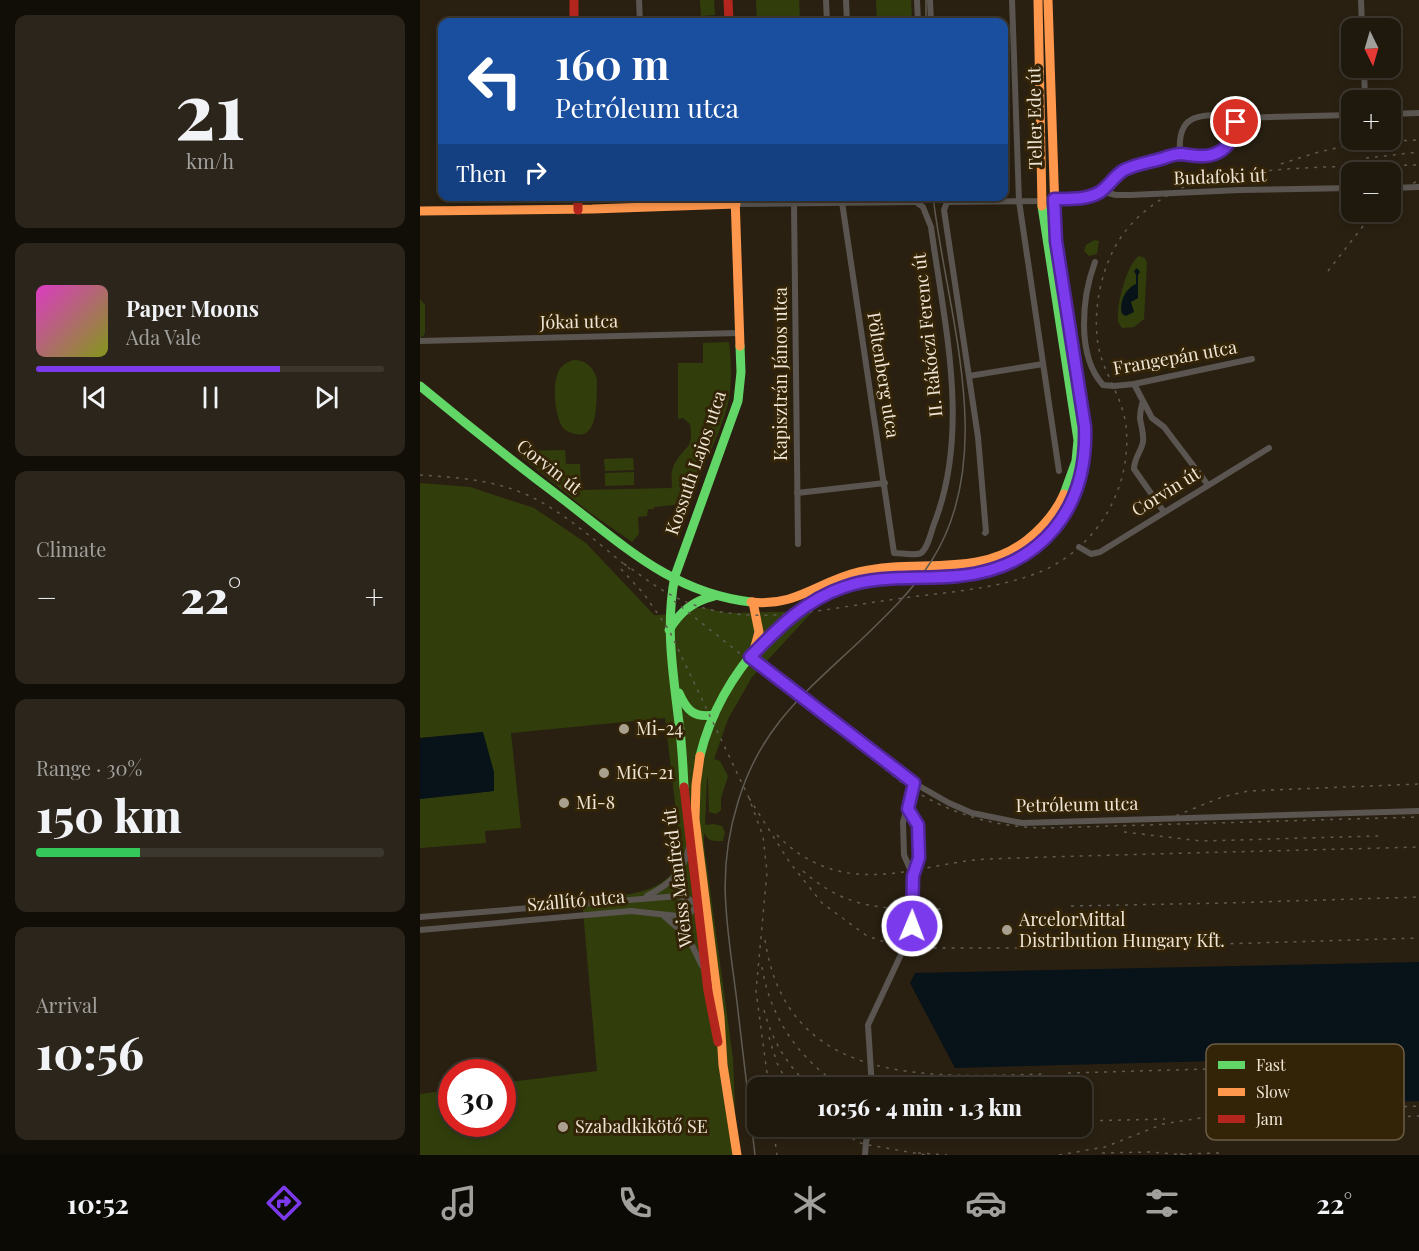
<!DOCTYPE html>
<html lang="en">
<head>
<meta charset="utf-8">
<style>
  :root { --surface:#1f180d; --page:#2c251b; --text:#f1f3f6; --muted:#a1a09d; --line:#3c372e; --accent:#7c3aed }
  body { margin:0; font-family:"Playfair Display",serif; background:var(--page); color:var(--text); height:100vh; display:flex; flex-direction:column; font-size:22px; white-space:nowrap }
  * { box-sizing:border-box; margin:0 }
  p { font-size:20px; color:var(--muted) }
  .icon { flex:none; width:33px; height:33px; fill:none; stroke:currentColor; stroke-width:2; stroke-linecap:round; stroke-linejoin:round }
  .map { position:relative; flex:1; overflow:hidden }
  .drawer { display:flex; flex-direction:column; gap:15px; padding:15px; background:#110d07; width:420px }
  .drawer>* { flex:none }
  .top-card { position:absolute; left:18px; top:18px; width:570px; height:183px; border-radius:12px; box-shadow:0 3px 9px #0003,0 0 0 2px var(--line); background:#1a4fa0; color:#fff; overflow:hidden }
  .needle { width:39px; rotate:175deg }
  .buttons { position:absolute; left:921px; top:18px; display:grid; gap:12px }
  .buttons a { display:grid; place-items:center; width:60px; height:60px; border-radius:12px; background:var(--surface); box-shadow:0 3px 9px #0003,0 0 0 2px var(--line); font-size:30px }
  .speed { position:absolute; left:18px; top:1059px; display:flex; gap:12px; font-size:30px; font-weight:700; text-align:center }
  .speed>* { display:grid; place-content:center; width:78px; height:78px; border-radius:50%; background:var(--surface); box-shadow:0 3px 9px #0003,0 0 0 2px var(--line); line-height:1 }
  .speed .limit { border:9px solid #d22; background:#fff; color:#111 }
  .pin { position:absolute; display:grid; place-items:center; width:51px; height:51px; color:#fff; margin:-26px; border:3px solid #fff; border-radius:50%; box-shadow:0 2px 6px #0007 }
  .me { position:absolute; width:66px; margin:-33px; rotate:1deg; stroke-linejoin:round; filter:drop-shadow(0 0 4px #0008) }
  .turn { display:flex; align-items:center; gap:21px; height:126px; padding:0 18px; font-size:27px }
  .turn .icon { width:78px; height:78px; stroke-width:2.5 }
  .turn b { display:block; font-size:42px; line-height:51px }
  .then { display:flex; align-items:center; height:57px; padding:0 18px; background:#0003; gap:12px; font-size:22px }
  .big { font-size:45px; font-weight:800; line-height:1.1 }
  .drawer .widget { flex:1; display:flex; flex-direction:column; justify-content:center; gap:9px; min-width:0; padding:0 21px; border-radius:12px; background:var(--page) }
  .drawer .dial { align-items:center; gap:0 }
  .dial b { font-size:78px; line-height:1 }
  .song { display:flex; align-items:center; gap:18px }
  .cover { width:72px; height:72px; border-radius:9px; background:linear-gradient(135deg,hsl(310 70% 55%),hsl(70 70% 35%)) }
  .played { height:6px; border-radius:3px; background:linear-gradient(90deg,var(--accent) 70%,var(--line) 70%) }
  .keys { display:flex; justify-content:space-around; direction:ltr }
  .heat { display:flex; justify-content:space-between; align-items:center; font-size:33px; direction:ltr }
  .charge { height:9px; border-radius:4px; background:linear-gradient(90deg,#34c759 30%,var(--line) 0) }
  .trip { position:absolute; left:327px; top:1077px; width:345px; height:60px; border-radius:12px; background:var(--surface); box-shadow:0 3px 9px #0003,0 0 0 2px var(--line); font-weight:800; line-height:60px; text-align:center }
  .menu { display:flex; height:96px; justify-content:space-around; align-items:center; background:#0c0a05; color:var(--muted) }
  .menu .icon { width:42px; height:42px }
  .menu .on { color:var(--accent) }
  .menu b { font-size:27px; color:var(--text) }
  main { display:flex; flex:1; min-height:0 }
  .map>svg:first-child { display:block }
</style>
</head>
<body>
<main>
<section class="drawer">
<div class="widget dial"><b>21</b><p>km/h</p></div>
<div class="widget">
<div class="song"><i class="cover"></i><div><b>Paper Moons</b><p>Ada Vale</p></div></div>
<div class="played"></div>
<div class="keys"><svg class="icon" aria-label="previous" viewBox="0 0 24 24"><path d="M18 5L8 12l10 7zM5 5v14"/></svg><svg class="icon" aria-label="pause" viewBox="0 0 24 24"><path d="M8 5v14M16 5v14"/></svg><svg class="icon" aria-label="next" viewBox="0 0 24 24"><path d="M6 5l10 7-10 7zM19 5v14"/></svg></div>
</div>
<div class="widget"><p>Climate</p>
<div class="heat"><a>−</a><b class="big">22°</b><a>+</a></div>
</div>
<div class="widget"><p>Range · 30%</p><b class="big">150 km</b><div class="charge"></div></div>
<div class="widget"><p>Arrival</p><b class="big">10:56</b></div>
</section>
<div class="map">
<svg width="999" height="1155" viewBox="0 0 999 1155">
  <rect width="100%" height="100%" fill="#292011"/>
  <g fill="#313e0c">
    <polygon points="280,0 294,0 295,15 281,16"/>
    <polygon points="336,0 379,0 380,22 337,22"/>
    <polygon points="456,0 491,0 492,22 457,22"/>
    <polygon points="674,240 679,241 677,254 669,256 664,251 666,245"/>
    <path d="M719 256 725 258 727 263 724 319 714 327 702 328 698 322C696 307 706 265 719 256Z"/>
    <polygon points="0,299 5,305 5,332 4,335 0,338"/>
    <path d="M309 342C311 360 312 379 309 398 303 432 279 474 263 504L234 507V509H228L227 516 218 517 219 534 212 542 169 512 99 455 104 451 145 450 146 464H160L161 490 252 488C252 479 250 471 255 463 266 444 274 450 270 424L263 418 258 419V363H283V343Z"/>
    <path d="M153 360C166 360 174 367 177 380 176 399 181 450 145 430 135 421 132 385 138 373 140 366 146 363 153 360Z"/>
    <polygon points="213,458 214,470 185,471 184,459"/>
    <polygon points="214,472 214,485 185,486 185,473"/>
    <path d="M0 483 50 487 114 508 166 543 234 615 267 614 275 608H285L307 613 393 611 332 677 308 719 294 759 300 761 308 776 301 798V810L296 814 289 812 288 777 287 779 285 825 294 824 302 826 305 832 303 841C293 841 289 842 284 833V845L313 1059 317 1155H0V1094L31 1090 32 1124H82L83 1083 177 1071 162 899C198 895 252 898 261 853L245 718 91 733 101 828 65 831 66 843 0 848V799L73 791 63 732 0 738Z"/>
  </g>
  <g fill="#081219">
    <path d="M717 268 720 272 718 275V298L711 302 714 312 706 316 702 314C699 302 705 289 716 284V275L714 271Z"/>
    <polygon points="63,732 74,772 74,791 0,799 0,738"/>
    <polygon points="999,962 999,1101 844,1105 835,1060 535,1068 490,983 495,973"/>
  </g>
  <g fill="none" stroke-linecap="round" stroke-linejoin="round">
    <g stroke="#5a5550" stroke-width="6">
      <polyline points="219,0 220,22"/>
      <polyline points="406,0 407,22"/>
      <polyline points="426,0 427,22"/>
      <polyline points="497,0 498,22"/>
      <polyline points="510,0 511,22"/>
      <polyline points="592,0 599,201 639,471"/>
      <polyline points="941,0 942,28"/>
      <polyline points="944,68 945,100"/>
      <polyline points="970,114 999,113"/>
      <polyline points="813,118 932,115"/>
      <polyline points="970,188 999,187"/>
      <path d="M680 191 694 177 706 169 760 154 784 156 802 150 816 131V122L809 115C776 115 757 115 760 154"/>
      <path d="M422 202 474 553C481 553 495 556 501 553 508 548 511 532 514 524 551 430 524 323 511 227L503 207 496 202"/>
      <polyline points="527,202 622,201 664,197 680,191 696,195 711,195 820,190 932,188"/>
      <polyline points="527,202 524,210 558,437 566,532 565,533"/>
      <polyline points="374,203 378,544"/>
      <polyline points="316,204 496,202"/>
      <path d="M675 262C662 297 656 355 683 385L694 386 714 384 832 359"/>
      <polyline points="0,341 319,333"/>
      <polyline points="549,376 623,364"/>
      <polyline points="714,384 732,418 744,427 788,485"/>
      <path d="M722 404C721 408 720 414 720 418 721 427 724 432 723 442 721 452 714 458 714 469L744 512"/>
      <polyline points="377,493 465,483"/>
      <polyline points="659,547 671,554 680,552 849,448"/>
      <polyline points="330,657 494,783 529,803 552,813 602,823 999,811"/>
      <path d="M488 809C502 831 502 851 493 875"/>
      <path d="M227 896C250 884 264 872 269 847"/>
      <polyline points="244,916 268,937 282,966"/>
      <polyline points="0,917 259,896 269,899 280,907"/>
      <polyline points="0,930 211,911 258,916 270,913 279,904"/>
      <polyline points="452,1088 448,1025 485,946 492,926 493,876 484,855 483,822 494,783"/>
      <polyline points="445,1155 446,1142 451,1126"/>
    </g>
    <g stroke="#63d668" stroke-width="9">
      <polyline points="622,206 658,440 656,461 644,494"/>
      <path d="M0 386C47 425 95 463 144 500 204 546 253 593 331 602"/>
      <path d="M249 630C260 612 273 601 294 596"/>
      <path d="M259 693C267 711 274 718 294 715"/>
      <path d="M280 756C300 673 370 592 456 580"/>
      <path d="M264 787C263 765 262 744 259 723 253 673 245 625 255 576L318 401 321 372 320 346"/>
    </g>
    <g stroke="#ff974d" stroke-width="9">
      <polyline points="618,0 622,206"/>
      <polyline points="628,0 636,241 665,427 665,462"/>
      <polyline points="315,196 320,346"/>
      <polyline points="0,211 172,209 316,204"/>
      <path d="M331 602C377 607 397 582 439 572 496 558 557 579 607 540 622 528 636 512 644 494"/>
      <polyline points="333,602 339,632 334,650"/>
      <polyline points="280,756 276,785 275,819 300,1017 303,1065 317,1155"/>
    </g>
    <g stroke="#b3261e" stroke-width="9">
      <polyline points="154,0 154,22"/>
      <polyline points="308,0 309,22"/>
      <polyline points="158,196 158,210"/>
      <path d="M456 580C487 576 518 580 548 575 605 566 658 521 665 462"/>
      <polyline points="264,787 288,991 298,1042"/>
    </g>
    <g stroke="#605b52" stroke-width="1.5">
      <polyline points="506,0 506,22"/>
      <path d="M335 1155C329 1101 322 1048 316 994 307 924 296 872 318 802 341 725 387 691 443 638 468 614 493 590 512 560 579 454 526 311 513 196"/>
    </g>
    <g stroke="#605b52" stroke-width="1.5" stroke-dasharray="3 6" stroke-linecap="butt">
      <polyline points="946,158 999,152"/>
      <polyline points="861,164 895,153 942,142 999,140"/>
      <polyline points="970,197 999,180"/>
      <polyline points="908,271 954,212"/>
      <path d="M0 475C30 477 63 479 92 489 135 503 175 541 210 569"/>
      <path d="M204 564C220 574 235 587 251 595 319 631 398 610 469 600 515 593 565 591 609 576 672 556 713 492 706 426 703 401 689 381 681 357 669 318 681 259 708 228 727 205 756 188 784 180 800 175 818 174 834 172 889 166 944 166 999 165"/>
      <polyline points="201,569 224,594 249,630 329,798 343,836 347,872 336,991 349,1088"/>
      <path d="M254 601 481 782C524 812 571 827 624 828L999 817"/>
      <polyline points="329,798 370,863 402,903 447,936 465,942 497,948 669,948 999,938"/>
      <polyline points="748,819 802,797 828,791 999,784"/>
      <polyline points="704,832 781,841 958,836"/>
      <path d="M357 835C378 857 407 872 437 874 481 878 524 861 568 859 711 854 855 851 999 847"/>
      <path d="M383 871C428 911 466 909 523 909"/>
      <polyline points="651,906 806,903 999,897"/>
      <path d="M345 940C367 1088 511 1077 625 1074"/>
      <path d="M342 967C350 1018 380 1061 424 1088"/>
      <path d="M344 1010C352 1041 368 1067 392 1088"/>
      <polyline points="349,1037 357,1063 370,1088"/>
      <polyline points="648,1073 823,1068"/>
      <polyline points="826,1119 854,1121 999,1116"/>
      <polyline points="662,1121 745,1119"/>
      <polyline points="353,1126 357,1155"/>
      <polyline points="408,1126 443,1144 506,1155"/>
      <polyline points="498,1153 527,1155"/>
      <polyline points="682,1153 729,1152 766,1155"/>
      <polyline points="760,1154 801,1153"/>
      <polyline points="639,1155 685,1147 743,1124 805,1114 999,1106"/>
    </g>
  </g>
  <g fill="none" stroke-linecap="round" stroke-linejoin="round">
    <defs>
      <path id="route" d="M492 926 493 876 499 858 498 825 488 809 494 783 330 657C358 628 385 600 424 587 462 574 499 580 538 576 621 568 668 509 665 427L636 241 634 199C648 199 667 200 680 192 689 186 694 176 704 170 716 164 731 162 744 158 749 156 756 154 762 154 776 156 790 159 802 150 811 144 817 132 816 122"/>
    </defs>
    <use href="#route" stroke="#51269a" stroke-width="15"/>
    <use href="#route" stroke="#7c3aed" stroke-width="10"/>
  </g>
  <g fill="#a9a090" stroke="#332407" stroke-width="2">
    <circle cx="204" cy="729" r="6"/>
    <circle cx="184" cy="773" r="6"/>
    <circle cx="144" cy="803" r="6"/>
    <circle cx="587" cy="930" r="6"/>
    <circle cx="143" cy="1127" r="6"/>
  </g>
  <g text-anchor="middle" stroke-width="6" stroke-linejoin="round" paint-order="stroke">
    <g font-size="18" fill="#eee5d5" stroke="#332407">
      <text transform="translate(615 118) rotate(-91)" y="6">Teller Ede út</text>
      <text transform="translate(800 177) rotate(-2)" y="6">Budafoki út</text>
      <text transform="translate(159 322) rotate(-1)" y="6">Jókai utca</text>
      <text transform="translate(508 335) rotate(-96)" y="6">II. Rákóczi Ferenc út</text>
      <text transform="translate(755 358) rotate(-10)" y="6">Frangepán utca</text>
      <text transform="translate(361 374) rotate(-90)" y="6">Kapisztrán János utca</text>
      <text transform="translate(463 375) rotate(81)" y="6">Pöltenberg utca</text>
      <text transform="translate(276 463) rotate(-71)" y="6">Kossuth Lajos utca</text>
      <text transform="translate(129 467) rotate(38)" y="6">Corvin út</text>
      <text transform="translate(746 492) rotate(-32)" y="6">Corvin út</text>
      <text transform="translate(657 805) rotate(-1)" y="6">Petróleum utca</text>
      <text transform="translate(258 878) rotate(-97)" y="6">Weiss Manfréd út</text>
      <text transform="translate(156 901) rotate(-5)" y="6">Szállító utca</text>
    </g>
    <g font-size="18" fill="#eee5d5" stroke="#332407" text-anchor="start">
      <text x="216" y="735">Mi-24</text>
      <text x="196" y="779">MiG-21</text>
      <text x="156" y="809">Mi-8</text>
      <text x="599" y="926">ArcelorMittal<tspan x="599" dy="21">Distribution Hungary Kft.</tspan></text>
      <text x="155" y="1133">Szabadkikötő SE</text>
    </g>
  </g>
  <rect x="786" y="1044" width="198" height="96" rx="9" fill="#332407" stroke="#6b5e45" stroke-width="1.5"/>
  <rect x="798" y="1061" width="27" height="8" fill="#63d668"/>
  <rect x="798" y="1088" width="27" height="8" fill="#ff974d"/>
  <rect x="798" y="1115" width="27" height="8" fill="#b3261e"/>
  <g font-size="16" fill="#eee5d5">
    <text x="836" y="1071">Fast</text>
    <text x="836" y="1098">Slow</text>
    <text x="836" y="1125">Jam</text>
  </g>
</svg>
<div class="buttons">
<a><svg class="needle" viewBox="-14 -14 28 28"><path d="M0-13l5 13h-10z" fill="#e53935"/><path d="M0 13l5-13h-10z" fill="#a1a09d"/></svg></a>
<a>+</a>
<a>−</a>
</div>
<div class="speed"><div class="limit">30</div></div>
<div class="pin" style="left:816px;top:122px;background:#d93025"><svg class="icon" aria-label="arrive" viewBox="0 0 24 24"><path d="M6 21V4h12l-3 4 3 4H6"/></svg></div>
<svg class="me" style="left:492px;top:926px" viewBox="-20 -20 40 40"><circle r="17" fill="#7c3aed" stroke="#fff" stroke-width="3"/><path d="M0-11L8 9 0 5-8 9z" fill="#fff"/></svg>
<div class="trip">10:56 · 4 min · 1.3 km</div>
<div class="top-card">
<div class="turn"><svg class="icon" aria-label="left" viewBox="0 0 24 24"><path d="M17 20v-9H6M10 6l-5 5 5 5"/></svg><div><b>160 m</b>Petróleum utca</div></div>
<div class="then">Then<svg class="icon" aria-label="right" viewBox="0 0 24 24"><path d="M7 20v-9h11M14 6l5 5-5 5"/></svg></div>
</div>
</div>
</main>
<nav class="menu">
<b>10:52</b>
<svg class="icon on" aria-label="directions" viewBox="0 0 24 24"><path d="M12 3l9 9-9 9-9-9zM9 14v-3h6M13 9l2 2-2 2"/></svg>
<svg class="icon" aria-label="music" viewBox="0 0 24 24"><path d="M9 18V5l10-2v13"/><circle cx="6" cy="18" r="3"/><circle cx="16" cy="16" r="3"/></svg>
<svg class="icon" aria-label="phone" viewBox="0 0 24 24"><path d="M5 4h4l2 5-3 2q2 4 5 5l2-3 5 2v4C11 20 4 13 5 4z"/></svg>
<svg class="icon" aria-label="climate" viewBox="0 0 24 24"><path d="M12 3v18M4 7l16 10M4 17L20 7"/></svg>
<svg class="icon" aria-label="car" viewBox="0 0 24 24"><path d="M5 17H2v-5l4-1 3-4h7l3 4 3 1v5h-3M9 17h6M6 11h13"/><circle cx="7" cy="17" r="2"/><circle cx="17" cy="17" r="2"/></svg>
<svg class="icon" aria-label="filters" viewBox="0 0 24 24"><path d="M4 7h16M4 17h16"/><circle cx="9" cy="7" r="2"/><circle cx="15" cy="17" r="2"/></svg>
<b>22°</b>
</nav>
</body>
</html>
